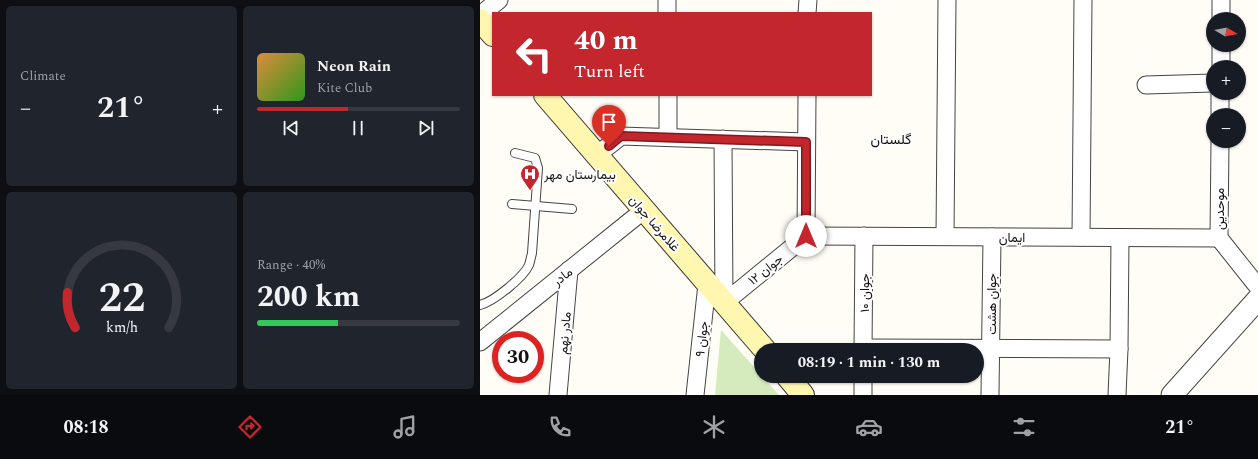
<!DOCTYPE html>
<html lang="en">
<head>
<meta charset="utf-8">
<style>
  :root { --surface:#171b24; --page:#20242c; --text:#f1f3f6; --muted:#9ea1a6; --line:#363941; --accent:#c4262e }
  body { margin:0; font-family:Spectral,Vazirmatn,serif; background:var(--page); color:var(--text); height:100vh; display:flex; flex-direction:column; font-size:15px; white-space:nowrap }
  * { box-sizing:border-box; margin:0 }
  p { font-size:13px; color:var(--muted) }
  .icon { flex:none; width:22px; height:22px; fill:none; stroke:currentColor; stroke-width:2; stroke-linecap:round; stroke-linejoin:round }
  .map { position:relative; flex:1; overflow:hidden }
  .side { display:flex; flex-direction:column; gap:6px; padding:6px; background:#0d0f14; width:480px }
  .side>* { flex:none }
  .guide { position:absolute; left:12px; top:12px; width:380px; height:84px; border-radius:0px; box-shadow:0 1px 3px #0004; background:#c4262e; color:#fff; overflow:hidden }
  .needle { width:26px; rotate:100deg }
  .buttons { position:absolute; left:726px; top:12px; display:grid; gap:8px }
  .buttons a { display:grid; place-items:center; width:40px; height:40px; border-radius:50%; background:var(--surface); box-shadow:0 1px 3px #0004; font-size:20px }
  .speed { position:absolute; left:12px; top:331px; display:flex; gap:8px; font-size:20px; font-weight:700; text-align:center }
  .speed>* { display:grid; place-content:center; width:52px; height:52px; border-radius:50%; background:var(--surface); box-shadow:0 1px 3px #0004; line-height:1 }
  .speed .limit { border:6px solid #d22; background:#fff; color:#111 }
  .pin { position:absolute; display:grid; place-items:center; width:34px; height:34px; color:#fff; margin:-41px -17px; border-radius:50% 50% 50% 0; rotate:-45deg; box-shadow:0 0 4px #0007 }
  .pin .icon { rotate:45deg }
  .me { position:absolute; width:44px; margin:-22px; rotate:0deg; stroke-linejoin:round; filter:drop-shadow(0 0 3px #0008) }
  .turn { display:flex; align-items:center; gap:14px; height:84px; padding:0 16px; font-size:18px }
  .turn .icon { width:52px; height:52px; stroke-width:2.5 }
  .turn b { display:block; font-size:28px; line-height:34px }
  .big { font-size:30px; font-weight:700; line-height:1.1 }
  .side .tile { flex:1; display:flex; flex-direction:column; justify-content:center; gap:6px; min-width:0; padding:0 14px; border-radius:6px; background:var(--page) }
  .side .dial { align-items:center; gap:0 }
  .dial svg { height:104px; overflow:visible; fill:none; stroke:var(--line); stroke-width:7; stroke-linecap:round; text-anchor:middle }
  .dial text { fill:var(--text); stroke:none }
  .song { display:flex; align-items:center; gap:12px }
  .cover { width:48px; height:48px; border-radius:6px; background:linear-gradient(135deg,hsl(30 70% 55%),hsl(110 70% 35%)) }
  .played { height:4px; border-radius:2px; background:linear-gradient(90deg,var(--accent) 45%,var(--line) 45%) }
  .keys { display:flex; justify-content:space-around; direction:ltr }
  .heat { display:flex; justify-content:space-between; align-items:center; font-size:22px; direction:ltr }
  .charge { height:6px; border-radius:3px; background:linear-gradient(90deg,#34c759 40%,var(--line) 0) }
  .side .tiles { flex:1; display:grid; gap:6px; grid-template-columns:repeat(2,1fr) }
  .trip { position:absolute; left:274px; top:343px; width:230px; height:40px; border-radius:20px; background:var(--surface); box-shadow:0 1px 3px #0004; font-weight:700; line-height:40px; text-align:center }
  .menu { display:flex; height:64px; justify-content:space-around; align-items:center; background:#090b0e; color:var(--muted) }
  .menu .icon { width:28px; height:28px }
  .menu .selected { color:var(--accent) }
  .menu b { font-size:18px; color:var(--text) }
  main { display:flex; flex:1; min-height:0 }
  .map>svg:first-child { display:block }
</style>
</head>
<body>
<main>
<section class="side">
<div class="tiles">
<div class="tile"><p>Climate</p>
<div class="heat"><a>−</a><b class="big">21°</b><a>+</a></div>
</div>
<div class="tile">
<div class="song"><i class="cover"></i><div><b>Neon Rain</b><p>Kite Club</p></div></div>
<div class="played"></div>
<div class="keys"><svg class="icon" aria-label="previous" viewBox="0 0 24 24"><path d="M18 5L8 12l10 7zM5 5v14"/></svg><svg class="icon" aria-label="pause" viewBox="0 0 24 24"><path d="M8 5v14M16 5v14"/></svg><svg class="icon" aria-label="next" viewBox="0 0 24 24"><path d="M6 5l10 7-10 7zM19 5v14"/></svg></div>
</div>
<div class="tile dial"><svg viewBox="0 0 100 80">
<path d="M14 69A42 42 0 1 1 86 69"/>
<path d="M14 69A42 42 0 0 1 8 42" stroke="#c4262e"/>
<text x="50" y="56" font-size="32" font-weight="700">22</text>
<text x="50" y="72" font-size="11">km/h</text>
</svg></div>
<div class="tile"><p>Range · 40%</p><b class="big">200 km</b><div class="charge"></div></div>
</div>
</section>
<div class="map">
<svg width="778" height="395" viewBox="0 0 778 395">
  <rect width="100%" height="100%" fill="#fffdf5"/>
  <polygon fill="#d5ebbd" points="241,330 299,395 235,395"/>
  <g fill="none" stroke-linecap="round" stroke-linejoin="round">
    <defs>
      <g id="service">
        <polyline points="32,204 92,209"/>
        <path d="M0 305C13 302 43 278 49 265 50 262 51 257 52 253L58 168 55 158 35 153"/>
      </g>
      <g id="minor">
        <polyline points="187,0 187,13"/>
        <polyline points="327,13 328,0"/>
        <polyline points="0,15 19,0"/>
        <polyline points="741,19 741,0"/>
        <polyline points="741,67 741,45"/>
        <polyline points="666,85 733,83"/>
        <polyline points="188,95 188,137"/>
        <polyline points="740,115 740,93"/>
        <polyline points="243,139 244,303"/>
        <polyline points="740,141 739,238 778,287"/>
        <polyline points="117,155 141,136 326,142"/>
        <polyline points="326,236 739,238"/>
        <polyline points="326,236 327,95"/>
        <polyline points="465,236 467,0"/>
        <polyline points="601,237 603,0"/>
        <polyline points="244,303 326,236"/>
        <polyline points="0,342 164,210"/>
        <polyline points="383,348 639,349"/>
        <polyline points="383,350 384,236"/>
        <polyline points="78,395 89,270"/>
        <polyline points="215,395 227,284"/>
        <polyline points="383,395 383,376"/>
        <polyline points="510,395 512,237"/>
        <polyline points="637,395 639,349 640,238"/>
      </g>
      <polyline id="tertiary" points="692,395 778,299"/>
      <g id="secondary">
        <polyline points="0,20 13,35"/>
        <polyline points="65,95 285,350"/>
        <polyline points="307,376 323,395"/>
      </g>
    </defs>
    <use href="#service" stroke="#444" stroke-width="10"/>
    <use href="#minor" stroke="#444" stroke-width="19"/>
    <use href="#tertiary" stroke="#444" stroke-width="23"/>
    <use href="#secondary" stroke="#333" stroke-width="24"/>
    <use href="#service" stroke="#fff" stroke-width="8"/>
    <use href="#minor" stroke="#fff" stroke-width="17"/>
    <use href="#tertiary" stroke="#fff" stroke-width="21"/>
    <use href="#secondary" stroke="#fff6b0" stroke-width="22"/>
  </g>
  <g fill="none" stroke-linecap="round" stroke-linejoin="round">
    <defs>
      <polyline id="route" points="129,146 141,136 326,142 326,236"/>
    </defs>
    <use href="#route" stroke="#7f191e" stroke-width="10"/>
    <use href="#route" stroke="#c4262e" stroke-width="7"/>
  </g>
  <defs>
    <symbol id="hospital-pin" viewBox="-11 -11 22 30"><path d="M0 17L-7.5 6A9.5 9.5 0 1 1 7.5 6Z" fill="#c4262e" stroke="#fff"/><path d="M-5-5h3v3.5h4V-5h3V5h-3V1.5h-4V5h-3Z" fill="#fff"/></symbol>
  </defs>
  <g fill-rule="evenodd">
    <use href="#hospital-pin" x="39" y="163" width="22" height="30"/>
  </g>
  <g text-anchor="middle" stroke-width="4" stroke-linejoin="round" paint-order="stroke">
    <g font-size="13" fill="#111" stroke="#fff" text-anchor="start">
      <text x="64" y="179">بیمارستان مهر</text>
    </g>
    <g font-size="13" fill="#111" stroke="#fff">
      <text transform="translate(739 209) rotate(-90)" y="5">موحدین</text>
      <text transform="translate(175 223) rotate(49)" y="5">غلامرضا جوان</text>
      <text x="532" y="242">ایمان</text>
      <text transform="translate(285 269) rotate(-39)" y="5">جوان ۱۲</text>
      <text transform="translate(82 276) rotate(-38)" y="5">مادر</text>
      <text transform="translate(384 293) rotate(-90)" y="5">جوان ۱۰</text>
      <text transform="translate(511 304) rotate(-90)" y="5">جوان هشت</text>
      <text transform="translate(84 333) rotate(-85)" y="5">مادر نهم</text>
      <text transform="translate(221 339) rotate(-84)" y="5">جوان ۹</text>
    </g>
    <g font-size="14" fill="#111" stroke="#fff">
      <text x="411" y="144">گلستان</text>
    </g>
  </g>
</svg>
<div class="buttons">
<a><svg class="needle" viewBox="-14 -14 28 28"><path d="M0-13l5 13h-10z" fill="#e53935"/><path d="M0 13l5-13h-10z" fill="#9ea1a6"/></svg></a>
<a>+</a>
<a>−</a>
</div>
<div class="speed"><div class="limit">30</div></div>
<div class="pin" style="left:129px;top:146px;background:#d93025"><svg class="icon" aria-label="arrive" viewBox="0 0 24 24"><path d="M6 21V4h12l-3 4 3 4H6"/></svg></div>
<svg class="me" style="left:326px;top:236px" viewBox="-20 -20 40 40"><circle r="19" fill="#fff"/><path d="M0-13L10 11 0 6-10 11z" fill="#c4262e"/></svg>
<div class="trip">08:19 · 1 min · 130 m</div>
<div class="guide">
<div class="turn"><svg class="icon" aria-label="left" viewBox="0 0 24 24"><path d="M17 20v-9H6M10 6l-5 5 5 5"/></svg><div><b>40 m</b>Turn left</div></div>
</div>
</div>
</main>
<nav class="menu">
<b>08:18</b>
<svg class="icon selected" aria-label="directions" viewBox="0 0 24 24"><path d="M12 3l9 9-9 9-9-9zM9 14v-3h6M13 9l2 2-2 2"/></svg>
<svg class="icon" aria-label="music" viewBox="0 0 24 24"><path d="M9 18V5l10-2v13"/><circle cx="6" cy="18" r="3"/><circle cx="16" cy="16" r="3"/></svg>
<svg class="icon" aria-label="phone" viewBox="0 0 24 24"><path d="M5 4h4l2 5-3 2q2 4 5 5l2-3 5 2v4C11 20 4 13 5 4z"/></svg>
<svg class="icon" aria-label="climate" viewBox="0 0 24 24"><path d="M12 3v18M4 7l16 10M4 17L20 7"/></svg>
<svg class="icon" aria-label="car" viewBox="0 0 24 24"><path d="M5 17H2v-5l4-1 3-4h7l3 4 3 1v5h-3M9 17h6M6 11h13"/><circle cx="7" cy="17" r="2"/><circle cx="17" cy="17" r="2"/></svg>
<svg class="icon" aria-label="filters" viewBox="0 0 24 24"><path d="M4 7h16M4 17h16"/><circle cx="9" cy="7" r="2"/><circle cx="15" cy="17" r="2"/></svg>
<b>21°</b>
</nav>
</body>
</html>
